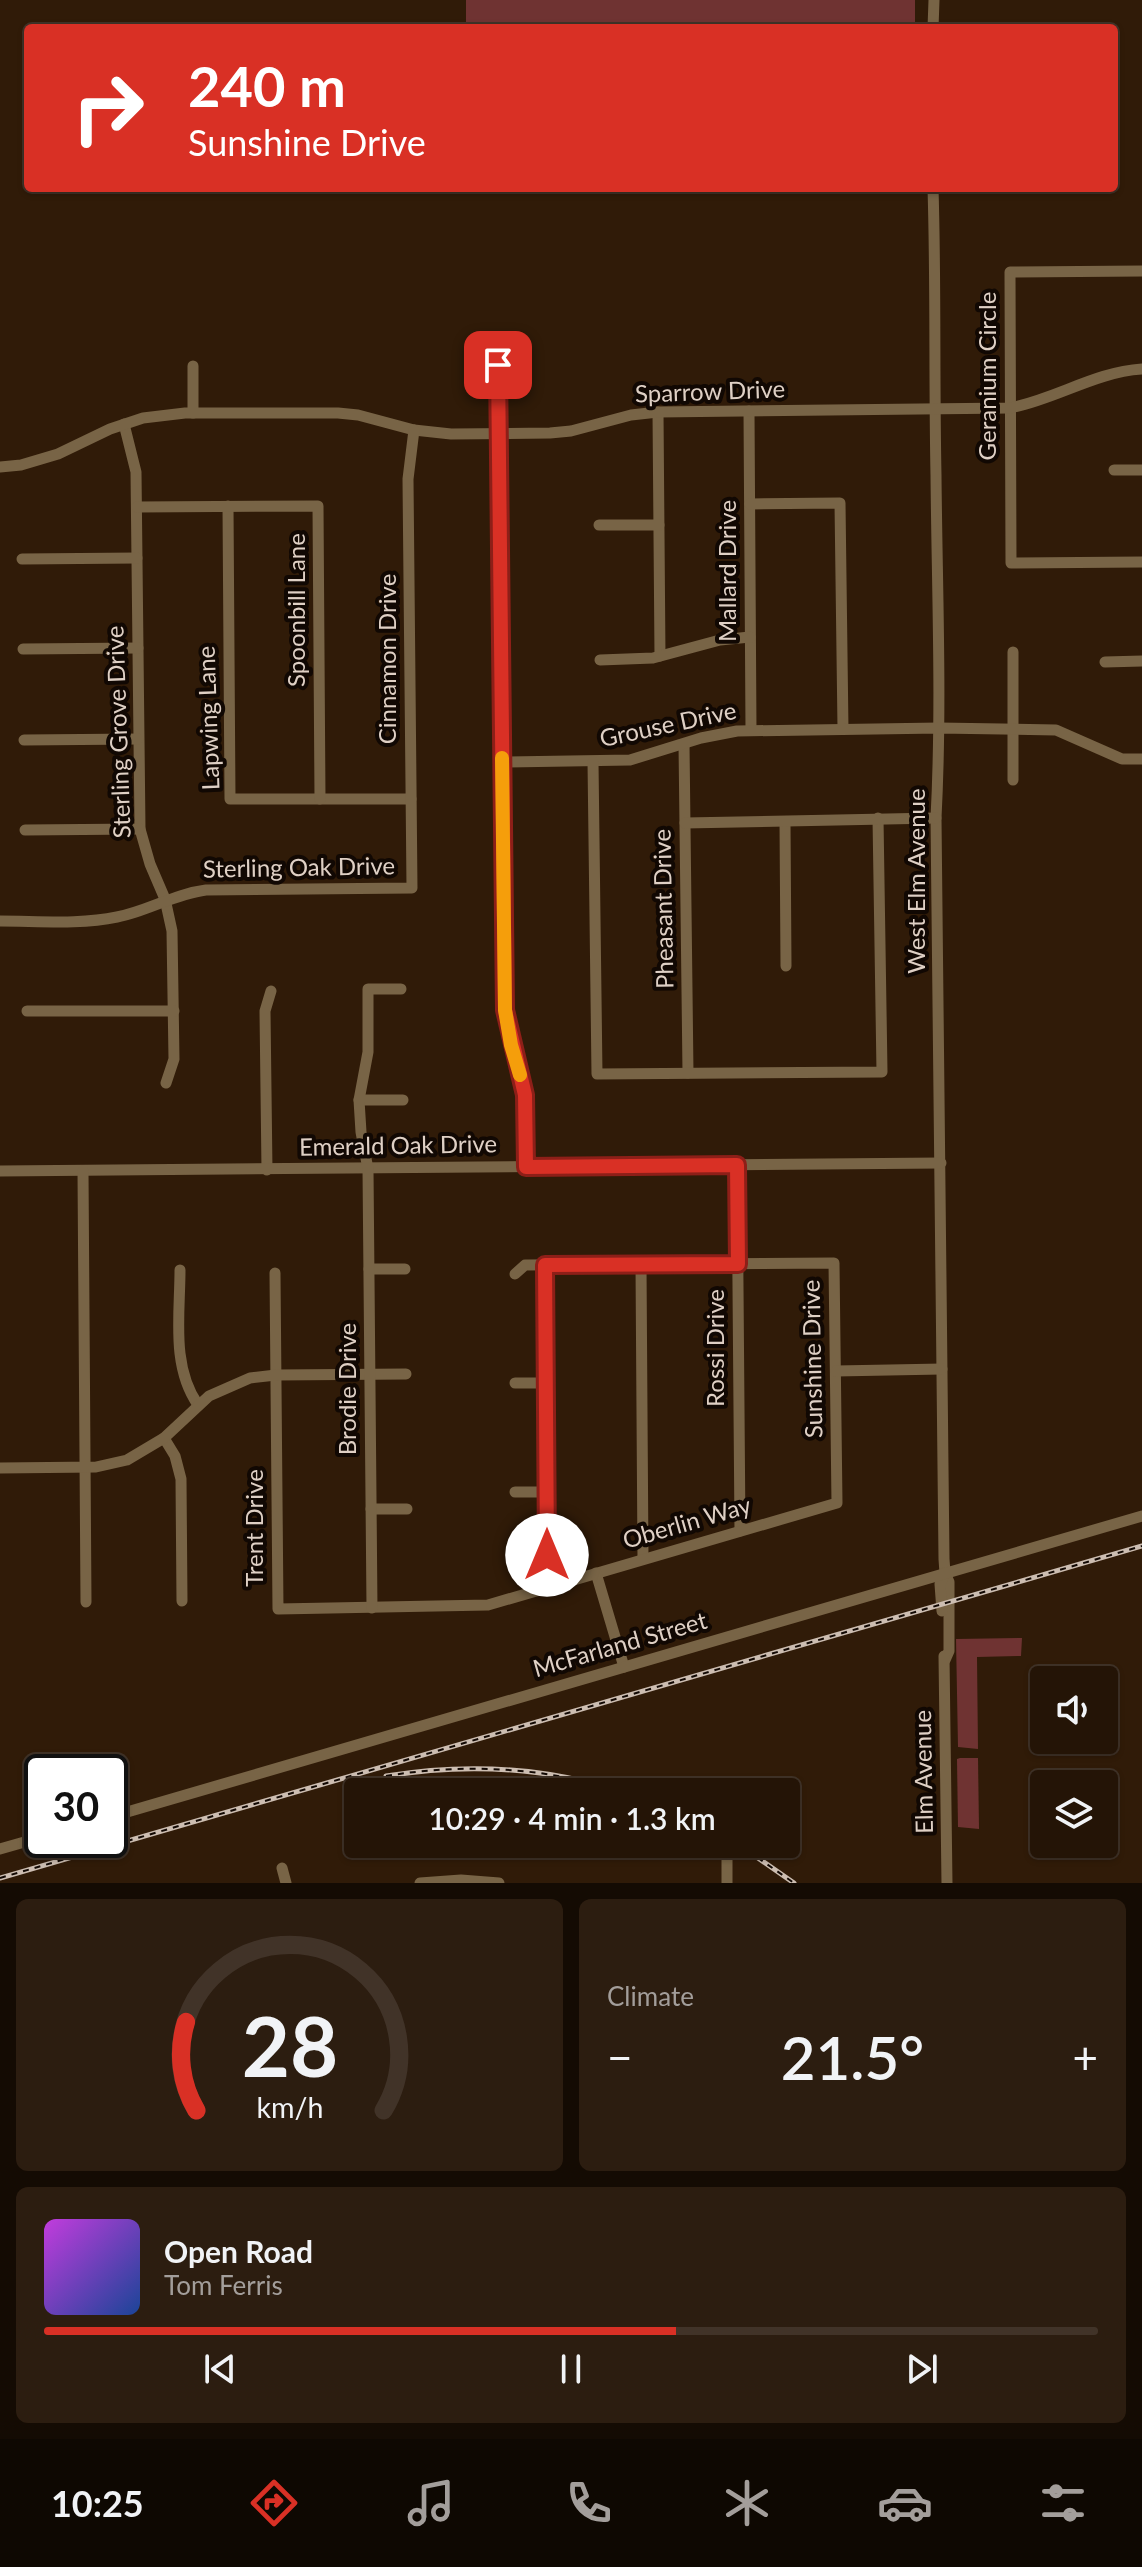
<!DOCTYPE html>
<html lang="en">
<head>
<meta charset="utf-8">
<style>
  :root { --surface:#241406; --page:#2c1d10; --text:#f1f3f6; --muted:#a39e9b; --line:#413328; --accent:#d93025 }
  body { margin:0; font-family:Lato,sans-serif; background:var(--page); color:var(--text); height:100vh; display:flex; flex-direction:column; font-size:30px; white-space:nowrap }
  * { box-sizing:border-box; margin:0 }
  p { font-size:26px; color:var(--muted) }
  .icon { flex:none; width:44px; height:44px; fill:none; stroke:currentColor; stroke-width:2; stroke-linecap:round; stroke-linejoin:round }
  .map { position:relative; height:1883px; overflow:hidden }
  .side { display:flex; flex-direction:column; gap:16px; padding:16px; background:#140b03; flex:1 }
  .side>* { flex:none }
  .banner { position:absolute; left:24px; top:24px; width:1094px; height:168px; border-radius:8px; box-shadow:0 2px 6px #0004,0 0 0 2px var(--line); background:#d93025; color:#fff; overflow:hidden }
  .controls { position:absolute; left:1030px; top:1666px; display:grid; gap:16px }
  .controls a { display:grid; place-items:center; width:88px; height:88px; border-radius:8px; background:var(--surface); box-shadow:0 2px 6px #0004,0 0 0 2px var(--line); font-size:40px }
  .speed { position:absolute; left:24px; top:1754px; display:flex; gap:16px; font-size:40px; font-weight:700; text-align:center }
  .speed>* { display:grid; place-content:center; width:104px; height:104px; border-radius:50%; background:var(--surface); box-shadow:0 2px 6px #0004,0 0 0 2px var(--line); line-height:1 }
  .speed .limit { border:4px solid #111; border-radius:12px; background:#fff; color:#111 }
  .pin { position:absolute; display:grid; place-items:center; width:68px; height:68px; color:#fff; margin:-34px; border-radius:16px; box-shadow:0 4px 12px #0006 }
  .me { position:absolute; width:88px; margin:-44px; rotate:0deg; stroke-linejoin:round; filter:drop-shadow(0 0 6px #0008) }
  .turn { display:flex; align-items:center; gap:28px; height:168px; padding:0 32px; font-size:36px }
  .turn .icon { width:104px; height:104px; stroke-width:2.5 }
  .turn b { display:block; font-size:56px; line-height:68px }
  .big { font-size:60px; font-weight:600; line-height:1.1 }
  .side .tile { flex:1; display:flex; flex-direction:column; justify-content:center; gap:12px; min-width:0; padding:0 28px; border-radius:12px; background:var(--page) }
  .side .dial { align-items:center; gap:0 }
  .dial svg { height:208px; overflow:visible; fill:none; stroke:var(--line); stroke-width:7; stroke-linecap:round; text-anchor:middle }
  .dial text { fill:var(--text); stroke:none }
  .song { display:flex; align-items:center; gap:24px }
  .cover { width:96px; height:96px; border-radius:12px; background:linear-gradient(135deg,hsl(290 70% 55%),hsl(220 70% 35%)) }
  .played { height:8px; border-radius:4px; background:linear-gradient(90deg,var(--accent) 60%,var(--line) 60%) }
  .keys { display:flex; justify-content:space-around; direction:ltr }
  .heat { display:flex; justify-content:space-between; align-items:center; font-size:44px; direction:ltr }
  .side .tiles { flex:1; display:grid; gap:16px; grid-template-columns:1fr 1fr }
  .tile:last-child { grid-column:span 2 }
  .trip { position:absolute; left:344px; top:1778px; width:456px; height:80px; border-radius:8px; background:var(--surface); box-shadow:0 2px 6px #0004,0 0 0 2px var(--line); font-weight:600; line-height:80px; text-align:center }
  .tabs { display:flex; height:128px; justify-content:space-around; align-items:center; background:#0e0802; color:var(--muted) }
  .tabs .icon { width:56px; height:56px }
  .tabs .active { color:var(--accent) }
  .tabs b { font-size:36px; color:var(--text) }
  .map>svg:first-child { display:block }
</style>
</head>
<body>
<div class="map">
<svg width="1142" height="1883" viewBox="0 0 1142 1883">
  <rect width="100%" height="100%" fill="#301b08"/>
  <g fill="#6f3332">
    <rect x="466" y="0" width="449" height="28"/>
    <polygon points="1022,1638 1021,1656 977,1657 978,1749 958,1747 956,1639"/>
    <polygon points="960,1758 978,1758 979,1829 958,1827 957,1759"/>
  </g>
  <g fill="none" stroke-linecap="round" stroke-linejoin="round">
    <g stroke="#786446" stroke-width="11">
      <polyline points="933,28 934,0"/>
      <path d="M933 188C936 284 934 380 936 475 937 589 942 704 936 818L944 1559 945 1573 949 1582V1651L945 1660"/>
      <polyline points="1142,271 1010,272 1011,563 1142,562"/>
      <polyline points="498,365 504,997 507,1026 525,1095 526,1167"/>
      <polyline points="193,366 193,413"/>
      <polyline points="749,411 751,730"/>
      <polyline points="658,412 660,656"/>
      <polyline points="124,424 136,472 140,829 150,864 165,899 172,931 174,1059 166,1083"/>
      <path d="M0 467 21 465 58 454 110 429 143 418 185 413H338L358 415 414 430 451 434 550 433 571 431 631 415 658 412 1010 408C1056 399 1095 372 1142 369"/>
      <polyline points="1114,470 1142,470"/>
      <polyline points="750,504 840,503 843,729"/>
      <polyline points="228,506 230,799 411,799"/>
      <polyline points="137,507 318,506 320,799"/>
      <polyline points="599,525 659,525"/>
      <polyline points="22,559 137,558"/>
      <polyline points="23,649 138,648"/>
      <polyline points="1013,652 1013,780"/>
      <polyline points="600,660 653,658 720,640 750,637"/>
      <polyline points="1105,662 1142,661"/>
      <polyline points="24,740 138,739"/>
      <polyline points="684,744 688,1073"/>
      <polyline points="502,762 630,760 701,738 737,731 939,728 1056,730 1122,759 1142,759"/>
      <polyline points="593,762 597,1074 882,1072 878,818"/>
      <polyline points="785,822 786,966"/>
      <polyline points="685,823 936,818"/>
      <polyline points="25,830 140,829"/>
      <path d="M0 921C38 921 80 925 117 917 148 911 174 894 206 890L412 888 408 479 414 430"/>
      <polyline points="27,1011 174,1011"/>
      <polyline points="359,1100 403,1100"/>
      <polyline points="737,1165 740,1531"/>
      <polyline points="267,1170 265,1011 271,991"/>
      <polyline points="0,1171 941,1163"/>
      <polyline points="83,1171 86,1602"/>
      <polyline points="545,1265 547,1587"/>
      <polyline points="641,1265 643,1559"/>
      <polyline points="369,1269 405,1269"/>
      <path d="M180 1270C180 1315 171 1366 198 1405"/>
      <polyline points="275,1273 278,1609 488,1605 837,1503 834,1263 525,1265 515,1274"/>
      <polyline points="836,1371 942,1369"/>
      <polyline points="515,1383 546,1383"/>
      <polyline points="164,1438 175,1456 181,1479 182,1601"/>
      <polyline points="0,1468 96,1467 127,1460 164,1438 209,1396 250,1378 276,1375 406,1374"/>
      <polyline points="515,1492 547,1492"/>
      <polyline points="371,1509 407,1509"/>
      <polyline points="596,1573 624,1667"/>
      <polyline points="372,1608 368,1169 361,1132 359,1100 368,1052 368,989 401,989"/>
      <polyline points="942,1611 940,1584 945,1573"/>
      <polyline points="944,1656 947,1883"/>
      <polyline points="110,1817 1142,1516"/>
      <polyline points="0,1849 42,1837"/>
      <polyline points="727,1859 727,1883"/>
      <polyline points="282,1868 286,1883"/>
      <polyline points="420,1883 461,1880 499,1883"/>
    </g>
    <defs>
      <g id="rail">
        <path d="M386 1776C465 1763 546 1767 623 1792"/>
        <polyline points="738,1844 794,1883"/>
        <polyline points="0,1878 1142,1546"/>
      </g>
    </defs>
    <use href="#rail" stroke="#ccbdb1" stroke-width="5"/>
    <use href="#rail" stroke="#110803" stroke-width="2" stroke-dasharray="6" stroke-linecap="butt"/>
  </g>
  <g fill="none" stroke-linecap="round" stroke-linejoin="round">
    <defs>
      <polyline id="route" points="498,365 505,1010 525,1095 526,1167 737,1165 738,1264 545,1265 547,1555"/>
    </defs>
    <use href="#route" stroke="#8d1f18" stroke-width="20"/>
    <use href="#route" stroke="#d93025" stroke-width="14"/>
    <polyline stroke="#f59e0b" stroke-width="14" points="502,758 505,1010 511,1045 520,1075"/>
  </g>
  <g text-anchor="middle" stroke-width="8" stroke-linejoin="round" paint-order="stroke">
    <g font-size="24" fill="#dfd0c5" stroke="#110803">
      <text transform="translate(988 376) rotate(-90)" y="8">Geranium Circle</text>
      <text transform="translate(710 392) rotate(-2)" y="8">Sparrow Drive</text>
      <text transform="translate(728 571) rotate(-90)" y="8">Mallard Drive</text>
      <text transform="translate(297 610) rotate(-90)" y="8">Spoonbill Lane</text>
      <text transform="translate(388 659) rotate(-90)" y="8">Cinnamon Drive</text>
      <text transform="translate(209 718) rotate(-92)" y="8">Lapwing Lane</text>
      <text transform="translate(668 725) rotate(-12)" y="8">Grouse Drive</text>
      <text transform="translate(119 732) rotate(-92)" y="8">Sterling Grove Drive</text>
      <text transform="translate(299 868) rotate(-1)" y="8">Sterling Oak Drive</text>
      <text transform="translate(917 881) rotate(-90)" y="8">West Elm Avenue</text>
      <text transform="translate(664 909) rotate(-91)" y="8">Pheasant Drive</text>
      <text transform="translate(398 1146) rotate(-1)" y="8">Emerald Oak Drive</text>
      <text transform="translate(716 1348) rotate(-90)" y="8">Rossi Drive</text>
      <text transform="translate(813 1359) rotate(-91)" y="8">Sunshine Drive</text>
      <text transform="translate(348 1389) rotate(-90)" y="8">Brodie Drive</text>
      <text transform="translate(687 1523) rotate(-16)" y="8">Oberlin Way</text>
      <text transform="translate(255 1528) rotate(-90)" y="8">Trent Drive</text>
      <text transform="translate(620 1645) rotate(-16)" y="8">McFarland Street</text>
      <text transform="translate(924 1772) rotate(-91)" y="8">Elm Avenue</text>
    </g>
  </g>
</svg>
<div class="controls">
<a><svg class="icon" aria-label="sound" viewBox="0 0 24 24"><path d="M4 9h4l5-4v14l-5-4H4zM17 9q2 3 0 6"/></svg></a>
<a><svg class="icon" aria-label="layers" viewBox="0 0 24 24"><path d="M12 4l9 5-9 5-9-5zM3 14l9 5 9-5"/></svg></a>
</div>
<div class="speed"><div class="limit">30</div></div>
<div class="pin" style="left:498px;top:365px;background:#d93025"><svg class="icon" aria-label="arrive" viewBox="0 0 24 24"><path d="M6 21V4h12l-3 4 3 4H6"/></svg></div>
<svg class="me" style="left:547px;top:1555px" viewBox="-20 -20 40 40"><circle r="19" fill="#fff"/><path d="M0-13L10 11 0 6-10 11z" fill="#d93025"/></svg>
<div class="trip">10:29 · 4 min · 1.3 km</div>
<div class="banner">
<div class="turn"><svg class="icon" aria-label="right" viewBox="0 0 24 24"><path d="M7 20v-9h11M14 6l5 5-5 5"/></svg><div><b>240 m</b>Sunshine Drive</div></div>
</div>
</div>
<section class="side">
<div class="tiles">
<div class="tile dial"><svg viewBox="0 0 100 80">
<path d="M14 69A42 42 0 1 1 86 69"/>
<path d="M14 69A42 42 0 0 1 10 35" stroke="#d93025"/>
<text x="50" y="56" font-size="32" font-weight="700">28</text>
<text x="50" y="72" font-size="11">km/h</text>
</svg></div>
<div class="tile"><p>Climate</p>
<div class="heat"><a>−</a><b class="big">21.5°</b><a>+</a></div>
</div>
<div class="tile">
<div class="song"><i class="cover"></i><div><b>Open Road</b><p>Tom Ferris</p></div></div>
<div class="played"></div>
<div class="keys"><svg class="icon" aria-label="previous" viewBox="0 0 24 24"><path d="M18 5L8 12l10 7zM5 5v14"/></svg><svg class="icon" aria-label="pause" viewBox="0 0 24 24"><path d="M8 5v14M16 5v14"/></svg><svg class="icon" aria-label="next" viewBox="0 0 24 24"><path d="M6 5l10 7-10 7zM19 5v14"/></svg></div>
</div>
</div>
</section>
<nav class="tabs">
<b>10:25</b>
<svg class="icon active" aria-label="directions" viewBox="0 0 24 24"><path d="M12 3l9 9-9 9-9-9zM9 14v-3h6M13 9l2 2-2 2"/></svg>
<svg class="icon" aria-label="music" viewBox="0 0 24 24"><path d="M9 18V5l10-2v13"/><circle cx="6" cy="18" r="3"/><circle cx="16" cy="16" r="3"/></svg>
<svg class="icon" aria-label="phone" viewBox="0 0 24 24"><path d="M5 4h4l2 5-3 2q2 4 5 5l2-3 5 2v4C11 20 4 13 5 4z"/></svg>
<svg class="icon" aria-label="climate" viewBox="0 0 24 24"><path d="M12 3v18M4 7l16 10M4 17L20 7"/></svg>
<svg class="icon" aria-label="car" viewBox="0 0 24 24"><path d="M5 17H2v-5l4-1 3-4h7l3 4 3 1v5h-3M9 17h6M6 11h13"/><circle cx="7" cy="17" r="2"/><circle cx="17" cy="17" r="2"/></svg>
<svg class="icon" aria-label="filters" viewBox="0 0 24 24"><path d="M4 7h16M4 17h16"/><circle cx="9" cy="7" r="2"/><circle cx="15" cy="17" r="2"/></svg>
</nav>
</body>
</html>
